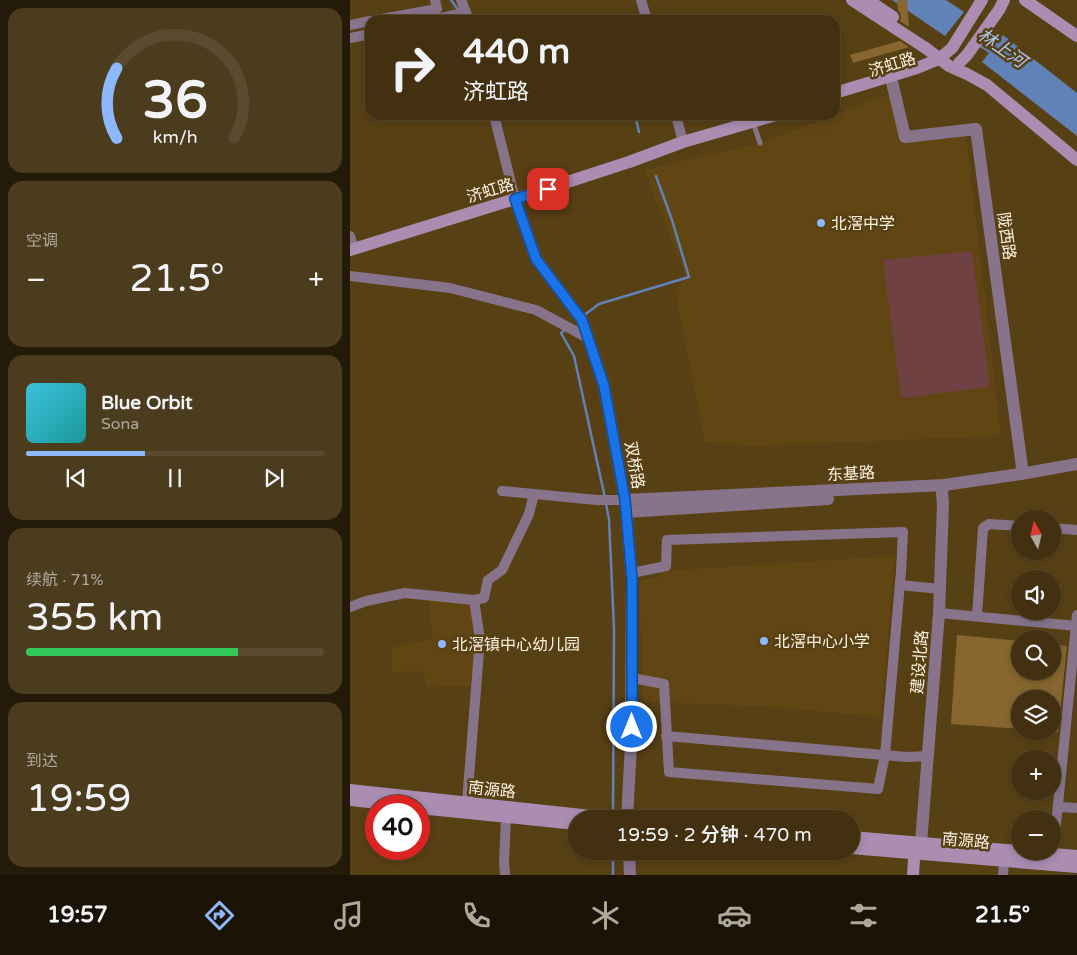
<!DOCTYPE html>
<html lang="zh">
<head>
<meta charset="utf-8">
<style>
  :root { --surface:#423010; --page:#4c3c1e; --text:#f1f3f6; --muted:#aea99f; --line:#5a4b30; --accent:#8eb8fd }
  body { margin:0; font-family:"Varela Round","Noto Sans SC",sans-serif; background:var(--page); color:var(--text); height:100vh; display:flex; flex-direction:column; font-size:19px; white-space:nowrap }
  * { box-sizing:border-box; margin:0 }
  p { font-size:16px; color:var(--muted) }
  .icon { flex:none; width:28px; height:28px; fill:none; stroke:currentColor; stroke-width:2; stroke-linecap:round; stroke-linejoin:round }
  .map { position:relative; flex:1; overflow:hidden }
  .sheet { display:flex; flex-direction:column; gap:8px; padding:8px; background:#241a09; width:350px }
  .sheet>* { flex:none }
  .guide { position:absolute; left:15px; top:15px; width:475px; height:105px; border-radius:15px; box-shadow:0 2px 8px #0003,0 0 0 1px var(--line); background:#423010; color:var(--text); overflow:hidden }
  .needle { width:32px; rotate:352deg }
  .controls { position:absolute; left:661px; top:510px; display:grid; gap:10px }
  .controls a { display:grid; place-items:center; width:50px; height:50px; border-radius:50%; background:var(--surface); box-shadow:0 2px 8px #0003,0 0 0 1px var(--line); font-size:25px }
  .speed { position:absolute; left:15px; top:795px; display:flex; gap:10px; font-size:25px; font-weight:700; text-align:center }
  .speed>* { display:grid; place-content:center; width:65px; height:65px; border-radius:50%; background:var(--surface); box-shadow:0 2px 8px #0003,0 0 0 1px var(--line); line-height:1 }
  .speed .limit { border:8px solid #d22; background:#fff; color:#111 }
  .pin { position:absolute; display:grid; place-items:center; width:42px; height:42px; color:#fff; margin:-21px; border-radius:10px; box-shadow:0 2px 8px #0006 }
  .me { position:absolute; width:55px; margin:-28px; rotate:0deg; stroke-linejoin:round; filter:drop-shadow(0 0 4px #0008) }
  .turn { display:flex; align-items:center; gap:18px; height:105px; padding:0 15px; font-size:22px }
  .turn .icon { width:65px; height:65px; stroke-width:2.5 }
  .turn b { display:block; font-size:35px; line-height:42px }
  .big { font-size:38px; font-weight:600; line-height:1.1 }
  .sheet .widget { flex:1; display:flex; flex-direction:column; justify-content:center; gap:8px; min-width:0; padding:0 18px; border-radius:15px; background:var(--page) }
  .sheet .dial { align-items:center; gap:0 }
  .dial svg { height:130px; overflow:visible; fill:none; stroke:var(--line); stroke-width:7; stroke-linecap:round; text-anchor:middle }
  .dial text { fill:var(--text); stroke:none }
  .song { display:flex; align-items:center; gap:15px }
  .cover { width:60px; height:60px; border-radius:8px; background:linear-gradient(135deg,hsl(190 70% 55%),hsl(180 70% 35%)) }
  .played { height:5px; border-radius:2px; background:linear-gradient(90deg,var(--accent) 40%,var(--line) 40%) }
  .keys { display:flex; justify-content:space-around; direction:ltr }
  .heat { display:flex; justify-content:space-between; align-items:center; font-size:28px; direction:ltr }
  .charge { height:8px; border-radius:4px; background:linear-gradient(90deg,#34c759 71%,var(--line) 0) }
  .trip { position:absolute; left:218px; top:810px; width:292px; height:50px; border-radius:25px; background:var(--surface); box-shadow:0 2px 8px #0003,0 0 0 1px var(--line); font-weight:600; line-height:50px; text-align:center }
  .menu { display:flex; height:80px; justify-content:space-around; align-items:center; background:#1a1306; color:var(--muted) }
  .menu .icon { width:35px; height:35px }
  .menu .current { color:var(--accent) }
  .menu b { font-size:22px; color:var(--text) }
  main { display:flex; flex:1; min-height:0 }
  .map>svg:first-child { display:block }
</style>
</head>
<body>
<main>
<section class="sheet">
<div class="widget dial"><svg viewBox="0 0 100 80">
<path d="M14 69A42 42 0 1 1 86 69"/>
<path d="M14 69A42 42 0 0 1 14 26" stroke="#8eb8fd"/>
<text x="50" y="56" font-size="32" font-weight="700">36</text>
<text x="50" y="72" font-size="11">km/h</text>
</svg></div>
<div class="widget"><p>空调</p>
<div class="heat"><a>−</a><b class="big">21.5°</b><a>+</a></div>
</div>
<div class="widget">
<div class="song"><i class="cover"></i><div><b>Blue Orbit</b><p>Sona</p></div></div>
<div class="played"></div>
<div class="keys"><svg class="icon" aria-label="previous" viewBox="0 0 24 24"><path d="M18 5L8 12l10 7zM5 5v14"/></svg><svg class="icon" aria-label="pause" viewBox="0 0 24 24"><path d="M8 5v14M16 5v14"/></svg><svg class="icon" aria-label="next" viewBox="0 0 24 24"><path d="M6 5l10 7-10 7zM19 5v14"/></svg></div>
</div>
<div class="widget"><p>续航 · 71%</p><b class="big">355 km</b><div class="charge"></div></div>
<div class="widget"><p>到达</p><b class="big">19:59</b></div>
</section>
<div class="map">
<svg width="727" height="875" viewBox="0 0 727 875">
  <rect width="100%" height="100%" fill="#584015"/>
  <g fill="#614613">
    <polygon points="540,94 552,143 616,135 651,436 401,446 355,442 325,291 336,277 294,170 410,143"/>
    <polygon points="545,556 531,717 408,706 293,702 289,580 310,577 311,571"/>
    <polygon points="79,597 121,603 126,640 122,686 78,687 72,671 42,672 41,648 82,639"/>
  </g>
  <polygon fill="#704142" points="622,251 640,387 551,398 533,260"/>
  <g fill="#6182b7">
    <polygon points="542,0 596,0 614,12 595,36"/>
    <polygon points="653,35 727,93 727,136 632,62"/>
  </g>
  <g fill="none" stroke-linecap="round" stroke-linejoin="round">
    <g stroke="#6182b7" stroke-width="2.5">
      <polyline points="101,0 109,11"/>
      <polyline points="256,20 273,15 273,20"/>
      <polyline points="629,45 643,54"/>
      <polyline points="285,115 289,132"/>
      <polyline points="233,316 249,304 339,277 322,220 306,176"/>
      <polyline points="215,330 211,333 224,356 255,498"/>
      <polyline points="256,504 259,519 264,629 263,815"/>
      <polyline points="263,851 263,875"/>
    </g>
  </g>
  <g fill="#87672f">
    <polygon points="547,0 557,0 559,27 550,21 551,17 550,13 548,10"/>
    <polygon points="550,41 559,47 503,63 500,55"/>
    <polygon points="607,635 670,641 670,671 702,671 702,644 717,646 708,732 702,731 702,699 670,699 670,729 601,724"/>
  </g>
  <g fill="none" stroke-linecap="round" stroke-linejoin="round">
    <polyline stroke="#87748b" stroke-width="5" points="403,122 410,143"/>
    <g stroke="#87748b" stroke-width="10">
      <polyline points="111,0 119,20"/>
      <polyline points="291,0 297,20"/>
      <polyline points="26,20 87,9 85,0"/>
      <polyline points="82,20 116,12"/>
      <polyline points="0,25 20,21"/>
      <polyline points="0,38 20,34"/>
      <polyline points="144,115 165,199"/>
      <polyline points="326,115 333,142"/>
      <polyline points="0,236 4,248"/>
      <polyline points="0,276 100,288 186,310 238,338"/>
      <polyline points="152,491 247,500 275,500"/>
      <polyline points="702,528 727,530"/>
      <polyline points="282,573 316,566 317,540 553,532 551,572 535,755 528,789 319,772 314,684 282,678"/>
      <polyline points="550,585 590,589"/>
      <polyline points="0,607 16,601 55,593 124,600"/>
      <polyline points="589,613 727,626"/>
      <polyline points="627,616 633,528 639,524 670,526"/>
      <polyline points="316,736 557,757 578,756"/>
      <polyline points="117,802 130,639 124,600 134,598 138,580 152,570 179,514 184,494"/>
      <polyline points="708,807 727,808"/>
      <polyline points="703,854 727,615"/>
      <polyline points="155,875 154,862 156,817"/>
      <polyline points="653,875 654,860"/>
    </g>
    <g stroke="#87748b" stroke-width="12">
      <polyline points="542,82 555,137 626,129 672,467 671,474"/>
      <polyline points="165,199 186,259 232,320 254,386 275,500 282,579 281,744 277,819"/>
      <polyline points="275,500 594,485 671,474 727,464"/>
      <polyline points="276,512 478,499"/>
      <polyline points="571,843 589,613 593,505 592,492 594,485"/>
      <polyline points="279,851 280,875"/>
    </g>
    <g stroke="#aa8db1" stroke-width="12">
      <polyline points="502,0 577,49 599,66 617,74 637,85 727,160"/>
      <polyline points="518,0 543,17"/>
      <polyline points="675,0 727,36"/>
      <polyline points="609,63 617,55 649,10 654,0"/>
      <polyline points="485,93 567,68 589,59 602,48 632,0"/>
      <polyline points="0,250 165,199 279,162 333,142 426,115"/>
      <polyline points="0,790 260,818 281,819"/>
      <polyline points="0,800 56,806"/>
      <polyline points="69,808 226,824"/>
      <polyline points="501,837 727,856"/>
      <polyline points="501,848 727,867"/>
      <polyline points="563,875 565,845"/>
    </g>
  </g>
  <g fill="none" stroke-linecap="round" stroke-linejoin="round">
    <defs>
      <polyline id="route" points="198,189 165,199 186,259 232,320 254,386 275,500 282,579 282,727"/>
    </defs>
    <use href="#route" stroke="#114b97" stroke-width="12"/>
    <use href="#route" stroke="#1a73e8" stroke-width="9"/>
  </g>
  <g fill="#8eb8fd" stroke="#584015" stroke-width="2">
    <circle cx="471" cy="223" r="5"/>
    <circle cx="414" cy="641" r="5"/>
    <circle cx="92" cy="644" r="5"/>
  </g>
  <g text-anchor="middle" stroke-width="5" stroke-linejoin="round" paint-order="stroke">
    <g font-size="16" fill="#fcf2e1" stroke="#584015">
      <text transform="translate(542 64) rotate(-17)" y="6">济虹路</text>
      <text transform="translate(140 190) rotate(-17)" y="6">济虹路</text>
      <text transform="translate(657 236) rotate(82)" y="6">陇西路</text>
      <text transform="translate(285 465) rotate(80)" y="6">双桥路</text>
      <text transform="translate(501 473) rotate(-3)" y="6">东基路</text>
      <text transform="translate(569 662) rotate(-85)" y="6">建设北路</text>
      <text transform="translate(142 789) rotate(6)" y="6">南源路</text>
      <text transform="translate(616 840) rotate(5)" y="6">南源路</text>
    </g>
    <g font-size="16" fill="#fcf2e1" stroke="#584015" text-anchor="start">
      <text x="481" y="229">北滘中学</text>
      <text x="424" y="647">北滘中心小学</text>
      <text x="102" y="650">北滘镇中心幼儿园</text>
    </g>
    <g font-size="18" font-style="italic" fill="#aac7f5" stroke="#584015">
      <text transform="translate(652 48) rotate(35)" y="6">林上河</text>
    </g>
  </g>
</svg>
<div class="controls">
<a><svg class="needle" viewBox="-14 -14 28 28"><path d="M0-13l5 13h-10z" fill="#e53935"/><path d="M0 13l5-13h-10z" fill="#aea99f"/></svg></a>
<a><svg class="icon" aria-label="sound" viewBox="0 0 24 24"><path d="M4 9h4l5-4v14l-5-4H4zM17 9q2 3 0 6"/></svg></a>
<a><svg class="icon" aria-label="search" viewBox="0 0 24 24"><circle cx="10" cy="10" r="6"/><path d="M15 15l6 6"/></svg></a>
<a><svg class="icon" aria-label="layers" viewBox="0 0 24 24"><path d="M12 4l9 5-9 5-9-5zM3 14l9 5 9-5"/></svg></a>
<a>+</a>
<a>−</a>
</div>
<div class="speed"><div class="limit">40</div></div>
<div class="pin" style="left:198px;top:189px;background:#d93025"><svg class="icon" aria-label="arrive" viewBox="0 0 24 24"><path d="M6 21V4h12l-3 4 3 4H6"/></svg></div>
<svg class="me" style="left:282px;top:727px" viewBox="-20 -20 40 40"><circle r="17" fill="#1a73e8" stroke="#fff" stroke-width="3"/><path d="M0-11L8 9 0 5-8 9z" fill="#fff"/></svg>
<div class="trip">19:59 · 2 分钟 · 470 m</div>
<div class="guide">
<div class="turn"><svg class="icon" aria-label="right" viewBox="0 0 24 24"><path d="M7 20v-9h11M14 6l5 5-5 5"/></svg><div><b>440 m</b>济虹路</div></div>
</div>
</div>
</main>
<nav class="menu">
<b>19:57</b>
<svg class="icon current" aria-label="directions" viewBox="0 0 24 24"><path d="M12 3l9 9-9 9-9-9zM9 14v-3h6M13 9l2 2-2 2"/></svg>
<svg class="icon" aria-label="music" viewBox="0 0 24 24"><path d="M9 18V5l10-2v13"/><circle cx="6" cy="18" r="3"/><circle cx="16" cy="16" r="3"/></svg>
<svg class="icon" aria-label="phone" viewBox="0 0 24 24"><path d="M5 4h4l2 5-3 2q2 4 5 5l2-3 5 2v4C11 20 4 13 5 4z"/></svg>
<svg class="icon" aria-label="climate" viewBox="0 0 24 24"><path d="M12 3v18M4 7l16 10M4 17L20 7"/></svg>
<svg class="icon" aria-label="car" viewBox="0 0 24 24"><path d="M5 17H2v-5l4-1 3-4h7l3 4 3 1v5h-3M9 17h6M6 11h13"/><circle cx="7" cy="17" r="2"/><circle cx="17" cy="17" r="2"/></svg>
<svg class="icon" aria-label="filters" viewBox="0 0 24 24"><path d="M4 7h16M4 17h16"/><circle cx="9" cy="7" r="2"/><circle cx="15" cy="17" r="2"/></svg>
<b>21.5°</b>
</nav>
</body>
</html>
